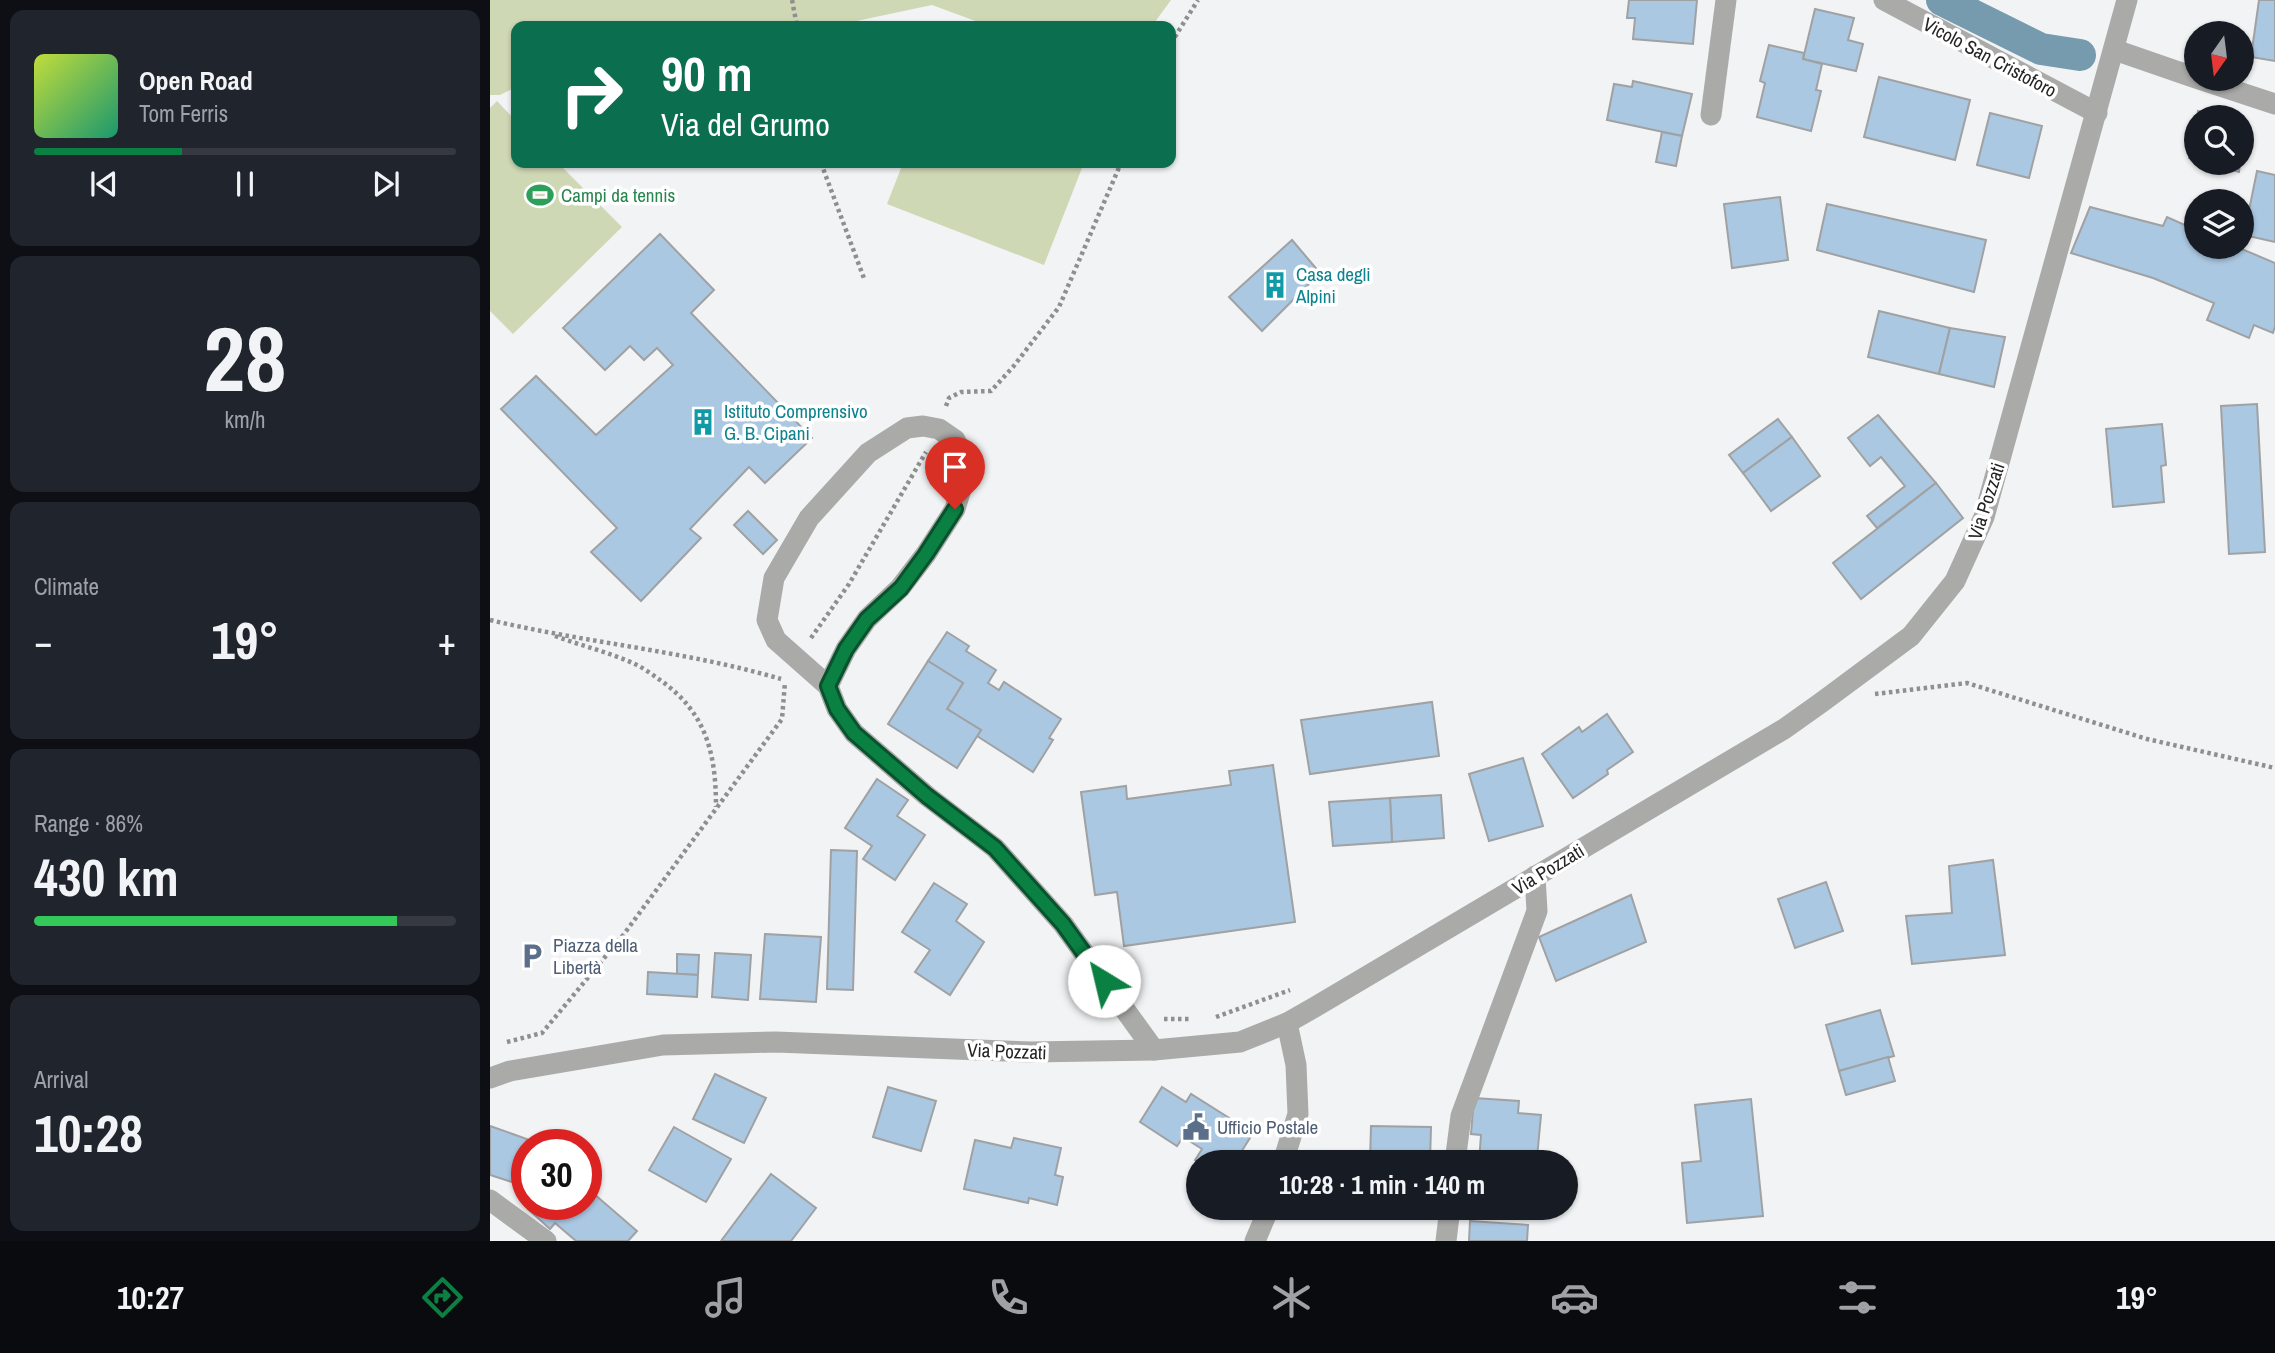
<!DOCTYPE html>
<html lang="en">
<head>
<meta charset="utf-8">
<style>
  :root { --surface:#171b24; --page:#20242c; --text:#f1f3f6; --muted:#9ea1a6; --line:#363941; --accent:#0b8043 }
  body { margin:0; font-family:"Archivo Narrow",sans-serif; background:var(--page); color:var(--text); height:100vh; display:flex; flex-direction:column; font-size:26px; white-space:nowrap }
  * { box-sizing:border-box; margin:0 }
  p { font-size:23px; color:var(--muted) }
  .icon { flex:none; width:38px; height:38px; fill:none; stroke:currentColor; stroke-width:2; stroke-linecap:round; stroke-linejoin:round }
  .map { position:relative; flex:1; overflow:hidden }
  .sheet { display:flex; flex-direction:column; gap:10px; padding:10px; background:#0d0f14; width:490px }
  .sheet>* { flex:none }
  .banner { position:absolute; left:21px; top:21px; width:665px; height:147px; border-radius:14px; box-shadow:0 2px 5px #0004; background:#0b6e4f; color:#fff; overflow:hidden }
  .needle { width:46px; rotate:194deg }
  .fabs { position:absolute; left:1694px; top:21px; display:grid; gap:14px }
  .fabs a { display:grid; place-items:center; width:70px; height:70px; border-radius:50%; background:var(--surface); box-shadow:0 2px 5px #0004; font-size:35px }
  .speed { position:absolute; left:21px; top:1129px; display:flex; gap:14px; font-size:35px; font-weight:700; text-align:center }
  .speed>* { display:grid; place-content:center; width:91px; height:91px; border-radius:50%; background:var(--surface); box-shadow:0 2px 5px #0004; line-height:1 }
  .speed .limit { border:10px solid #d22; background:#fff; color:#111 }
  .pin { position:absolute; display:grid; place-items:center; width:60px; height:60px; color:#fff; margin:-72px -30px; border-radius:50% 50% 50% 0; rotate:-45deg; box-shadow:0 0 7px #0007 }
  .pin .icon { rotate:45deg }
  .me { position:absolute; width:77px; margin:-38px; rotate:324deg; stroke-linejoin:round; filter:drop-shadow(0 0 5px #0008) }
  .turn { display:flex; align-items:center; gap:24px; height:147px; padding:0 35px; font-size:32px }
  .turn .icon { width:91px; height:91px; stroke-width:2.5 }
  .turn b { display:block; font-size:49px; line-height:60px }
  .big { font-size:52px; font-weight:800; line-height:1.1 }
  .sheet .tile { flex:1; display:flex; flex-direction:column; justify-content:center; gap:10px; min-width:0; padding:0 24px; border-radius:14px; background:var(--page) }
  .sheet .dial { align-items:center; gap:0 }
  .dial b { font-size:91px; line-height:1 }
  .song { display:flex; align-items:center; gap:21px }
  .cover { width:84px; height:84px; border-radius:10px; background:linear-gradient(135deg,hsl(70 70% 55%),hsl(160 70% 35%)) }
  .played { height:7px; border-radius:4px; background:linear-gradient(90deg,var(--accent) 35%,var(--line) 35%) }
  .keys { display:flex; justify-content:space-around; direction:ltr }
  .heat { display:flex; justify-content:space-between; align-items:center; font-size:38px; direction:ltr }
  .charge { height:10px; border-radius:5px; background:linear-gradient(90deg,#34c759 86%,var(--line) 0) }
  .trip { position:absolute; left:696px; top:1150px; width:392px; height:70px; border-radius:35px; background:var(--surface); box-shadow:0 2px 5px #0004; font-weight:800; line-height:70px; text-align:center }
  .dock { display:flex; height:112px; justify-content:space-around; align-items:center; background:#090b0e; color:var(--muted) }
  .dock .icon { width:49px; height:49px }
  .dock .on { color:var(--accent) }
  .dock b { font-size:32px; color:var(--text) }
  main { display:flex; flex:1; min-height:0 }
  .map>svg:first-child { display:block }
</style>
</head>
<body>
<main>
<section class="sheet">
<div class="tile">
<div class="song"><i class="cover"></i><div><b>Open Road</b><p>Tom Ferris</p></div></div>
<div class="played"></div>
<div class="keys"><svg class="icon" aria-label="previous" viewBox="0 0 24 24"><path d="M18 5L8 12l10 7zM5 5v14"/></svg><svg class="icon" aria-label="pause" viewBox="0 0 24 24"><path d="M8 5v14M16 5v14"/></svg><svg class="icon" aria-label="next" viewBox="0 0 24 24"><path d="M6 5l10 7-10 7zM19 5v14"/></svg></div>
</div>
<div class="tile dial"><b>28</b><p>km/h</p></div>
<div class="tile"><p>Climate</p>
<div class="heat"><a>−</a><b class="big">19°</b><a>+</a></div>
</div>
<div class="tile"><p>Range · 86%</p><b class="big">430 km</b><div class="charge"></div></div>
<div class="tile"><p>Arrival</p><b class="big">10:28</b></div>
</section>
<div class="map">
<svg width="1785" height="1241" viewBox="0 0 1785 1241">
  <rect width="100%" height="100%" fill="#f2f3f4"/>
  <g fill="#cfd8b5">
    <polygon points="0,0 681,0 662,26 499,26 442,5 343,26 26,26 26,87 10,95 0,95"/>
    <polygon points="7,101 26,121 26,163 68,163 132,227 23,334 0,311 0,108"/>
    <polygon points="413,163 594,163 554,265 397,204"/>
  </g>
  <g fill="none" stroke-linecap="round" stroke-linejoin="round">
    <polyline stroke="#779bae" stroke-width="32" points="1452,0 1551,49 1590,55"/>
  </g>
  <g fill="#abc8e2" stroke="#a0a1a2" stroke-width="2">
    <polygon points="1139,0 1207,0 1203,44 1143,39 1145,18 1137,18"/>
    <polygon points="1769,0 1785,0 1785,61 1761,57"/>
    <polygon points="1325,9 1364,18 1358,40 1373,44 1366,71 1313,59"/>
    <polygon points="1279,45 1314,53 1313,59 1332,64 1326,90 1331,91 1321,131 1267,117 1275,83 1270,81"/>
    <polygon points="1389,77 1480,100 1465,160 1374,137"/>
    <polygon points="1143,81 1202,94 1192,136 1117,120 1124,84 1142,87"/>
    <polygon points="1708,111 1734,117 1707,117"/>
    <polygon points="1500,113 1552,126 1539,178 1487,165"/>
    <polygon points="1706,120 1706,160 1699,158"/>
    <polygon points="1752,121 1757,123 1752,154"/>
    <polygon points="1172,132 1192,136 1186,166 1166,162"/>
    <polygon points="1716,163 1750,163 1749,172"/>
    <polygon points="1767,171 1785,175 1785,242 1754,235"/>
    <polygon points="1290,197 1298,260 1242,268 1234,204"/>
    <polygon points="1337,204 1496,240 1484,292 1327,250"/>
    <polygon points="1600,207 1673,226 1677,217 1706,230 1706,247 1747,247 1785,263 1785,326 1783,333 1764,325 1759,338 1717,320 1724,303 1663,278 1581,253"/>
    <polygon points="170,234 224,290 201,313 322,438 275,483 259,467 200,529 211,538 151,601 101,552 127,528 11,409 46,376 106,435 183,365 167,348 154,360 140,346 115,370 73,328"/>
    <polygon points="802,240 830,273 772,331 739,297"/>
    <polygon points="1389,311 1460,328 1449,374 1378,357"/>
    <polygon points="1460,328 1515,337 1504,387 1449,374"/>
    <polygon points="1767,404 1775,552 1739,554 1731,406"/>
    <polygon points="1388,415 1446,483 1387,528 1377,516 1415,486 1391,457 1380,466 1358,438"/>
    <polygon points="1288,419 1302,437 1253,473 1239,455"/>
    <polygon points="1672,424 1676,465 1671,466 1674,502 1623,507 1616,429"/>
    <polygon points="1302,437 1330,476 1281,511 1253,473"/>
    <polygon points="1446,483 1473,518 1371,599 1343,563"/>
    <polygon points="258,511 287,540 273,554 244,525"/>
    <polygon points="457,632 479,646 476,651 506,670 498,683 509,690 514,682 571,719 559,738 563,740 543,772 487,736 491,730 457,709 473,683 438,661"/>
    <polygon points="438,661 473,683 457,709 491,730 467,768 398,724"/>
    <polygon points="942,702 949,756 820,774 811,720"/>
    <polygon points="1117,714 1143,752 1117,770 1118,774 1083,798 1052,754 1089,727 1092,732"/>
    <polygon points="1033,758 1053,826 999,841 979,774"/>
    <polygon points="783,765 805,922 634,946 627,892 605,895 591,792 636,786 637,799 741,785 739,771"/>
    <polygon points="387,779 418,800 407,816 435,835 405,880 373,859 382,846 355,828"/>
    <polygon points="951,795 954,838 902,842 900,798"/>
    <polygon points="900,798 902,842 843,846 839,802"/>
    <polygon points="341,850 367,851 363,990 337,989"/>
    <polygon points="1503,860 1515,955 1422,964 1416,916 1462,913 1459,866"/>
    <polygon points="1336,882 1353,931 1305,948 1288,899"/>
    <polygon points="444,883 477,904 466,921 494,942 460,995 425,972 440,950 412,932"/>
    <polygon points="1141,895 1156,942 1066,981 1049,937"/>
    <polygon points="275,934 331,937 326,1002 270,999"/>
    <polygon points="225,953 261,955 258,1000 222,997"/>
    <polygon points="187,954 209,955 208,975 187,974"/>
    <polygon points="158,972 208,975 207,997 157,994"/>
    <polygon points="1390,1010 1404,1056 1349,1071 1336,1025"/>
    <polygon points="1398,1057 1405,1081 1356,1095 1349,1071"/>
    <polygon points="225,1074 276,1098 254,1143 203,1119"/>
    <polygon points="398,1087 446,1101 431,1151 383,1137"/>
    <polygon points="672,1087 696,1102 701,1094 763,1133 745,1162 738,1158 736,1162 709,1162 705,1160 712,1149 693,1137 687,1146 650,1122"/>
    <polygon points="984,1098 1029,1101 1028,1113 1051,1115 1047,1158 1035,1157 1034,1162 989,1162 991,1135 981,1134"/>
    <polygon points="1261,1099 1273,1216 1197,1223 1192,1163 1211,1161 1205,1105"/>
    <polygon points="0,1126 37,1139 22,1182 0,1175"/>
    <polygon points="881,1126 941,1127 940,1162 880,1162"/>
    <polygon points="184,1127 241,1159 216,1202 159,1170"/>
    <polygon points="524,1138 571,1148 565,1175 573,1177 567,1205 539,1198 538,1203 474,1189 485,1140 521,1148"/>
    <polygon points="281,1174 326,1208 301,1241 231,1241"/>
    <polygon points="96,1187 147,1231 138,1241 86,1241 65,1223 60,1229 38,1209 42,1204 96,1204"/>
    <polygon points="908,1208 938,1208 938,1212 908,1211"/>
    <polygon points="980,1221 1038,1225 1037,1241 979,1241"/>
  </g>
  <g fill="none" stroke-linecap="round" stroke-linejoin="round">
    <g stroke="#8e8f8f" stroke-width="4.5" stroke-dasharray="3.5 3.5" stroke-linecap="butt">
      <polyline points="302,0 307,26"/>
      <polyline points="681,43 708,0"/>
      <polyline points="331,163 375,281"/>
      <polyline points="456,406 459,398 471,392 501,391 523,367 569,307 631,163"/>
      <path d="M0 620C97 643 196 651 291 679"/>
      <path d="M65 636C92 646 122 653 147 665 155 669 163 675 170 680 216 712 226 753 226 807"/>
      <polyline points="321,638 359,584 436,452"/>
      <polyline points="1385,694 1477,683 1657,739 1785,768"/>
      <polyline points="726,1017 800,990"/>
      <polyline points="674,1019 700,1019"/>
      <polyline points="17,1042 52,1033 72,1009 134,934 292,719 295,682"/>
    </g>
    <g stroke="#aaaaa9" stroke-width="21">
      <polyline points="1394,0 1607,113"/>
      <polyline points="1625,50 1706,78"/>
      <polyline points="1709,79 1785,104"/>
      <polyline points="1221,115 1236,0"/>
      <polyline points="338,686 356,649 377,619 410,588 436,554 465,509 473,482 472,455 465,440 449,429 433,426 417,428 378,453 319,518 284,578 277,620 286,640 338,686 347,709 364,733 437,796 505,848 573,924 664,1050"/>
      <polyline points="0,1078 20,1071 173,1045 286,1042 541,1052 664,1050 750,1042 797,1023 825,1007 1294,729 1332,702 1421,636 1465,581 1494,517 1637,0"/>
      <polyline points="793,1162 808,1114 806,1065 797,1023"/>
      <polyline points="965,1162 971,1116 1047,911 1045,876"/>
      <polyline points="0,1200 56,1241"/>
      <polyline points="765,1241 779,1208"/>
      <polyline points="956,1241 960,1208"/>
    </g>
  </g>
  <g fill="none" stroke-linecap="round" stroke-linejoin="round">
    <defs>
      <polyline id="route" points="465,509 436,554 411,588 377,619 356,649 338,686 347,709 364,733 437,796 505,848 573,924 614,981"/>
    </defs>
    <use href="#route" stroke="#07532c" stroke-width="18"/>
    <use href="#route" stroke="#0b8043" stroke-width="12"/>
  </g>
  <defs>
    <symbol id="stadium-bare" viewBox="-9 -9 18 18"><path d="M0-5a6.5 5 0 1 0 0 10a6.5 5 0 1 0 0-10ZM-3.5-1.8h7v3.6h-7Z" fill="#2e9e5b" stroke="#fff" stroke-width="2.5" paint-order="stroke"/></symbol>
    <symbol id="building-bare" viewBox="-9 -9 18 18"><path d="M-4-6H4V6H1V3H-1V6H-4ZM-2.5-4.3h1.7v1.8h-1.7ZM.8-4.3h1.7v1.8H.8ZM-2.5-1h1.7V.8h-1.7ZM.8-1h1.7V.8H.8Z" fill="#0f9aa8" stroke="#fff" stroke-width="2.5" paint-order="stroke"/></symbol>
    <symbol id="parking-bare" viewBox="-9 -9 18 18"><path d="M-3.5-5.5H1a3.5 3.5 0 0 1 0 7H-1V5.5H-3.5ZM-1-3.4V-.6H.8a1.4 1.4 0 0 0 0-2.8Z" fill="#5c6f8a" stroke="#fff" stroke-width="2.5" paint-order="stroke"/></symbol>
    <symbol id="civic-bare" viewBox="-9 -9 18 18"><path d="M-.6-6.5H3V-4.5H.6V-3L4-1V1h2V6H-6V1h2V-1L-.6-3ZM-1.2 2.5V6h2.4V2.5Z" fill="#5c6f8a" stroke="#fff" stroke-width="2.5" paint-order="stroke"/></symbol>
  </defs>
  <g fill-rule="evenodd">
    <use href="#stadium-bare" x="31" y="176" width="38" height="38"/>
    <use href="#building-bare" x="766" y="266" width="38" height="38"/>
    <use href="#building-bare" x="194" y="403" width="38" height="38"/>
    <use href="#parking-bare" x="23" y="937" width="38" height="38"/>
    <use href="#civic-bare" x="687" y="1108" width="38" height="38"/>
  </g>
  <g text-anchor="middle" stroke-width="7" stroke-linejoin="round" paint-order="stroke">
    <g font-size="19" fill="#252525" stroke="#fff">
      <text transform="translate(1500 57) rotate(28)" y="7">Vicolo San Cristoforo</text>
      <text transform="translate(1496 501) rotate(-72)" y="7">Via Pozzati</text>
      <text transform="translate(1058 869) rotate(-31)" y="7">Via Pozzati</text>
      <text transform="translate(517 1051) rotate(2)" y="7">Via Pozzati</text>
    </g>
    <g font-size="19" fill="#27864d" stroke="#fff" text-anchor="start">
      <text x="71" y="202">Campi da tennis</text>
    </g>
    <g font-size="19" fill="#0d838f" stroke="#fff" text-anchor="start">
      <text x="806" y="281">Casa degli<tspan x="806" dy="22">Alpini</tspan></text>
      <text x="234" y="418">Istituto Comprensivo<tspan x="234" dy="22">G. B. Cipani</tspan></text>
    </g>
    <g font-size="19" fill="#4e5e75" stroke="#fff" text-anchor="start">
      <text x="63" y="952">Piazza della<tspan x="63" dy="22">Libertà</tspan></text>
      <text x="727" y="1134">Ufficio Postale</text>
    </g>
  </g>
</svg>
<div class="fabs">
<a><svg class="needle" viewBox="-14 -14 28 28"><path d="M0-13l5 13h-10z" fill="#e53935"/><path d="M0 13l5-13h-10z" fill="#9ea1a6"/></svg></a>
<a><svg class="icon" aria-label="search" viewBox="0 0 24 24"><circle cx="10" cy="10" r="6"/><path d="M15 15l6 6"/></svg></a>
<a><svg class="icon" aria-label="layers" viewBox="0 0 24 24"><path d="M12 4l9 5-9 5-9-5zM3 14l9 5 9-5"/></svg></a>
</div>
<div class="speed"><div class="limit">30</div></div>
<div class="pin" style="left:465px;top:509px;background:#d93025"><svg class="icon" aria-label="arrive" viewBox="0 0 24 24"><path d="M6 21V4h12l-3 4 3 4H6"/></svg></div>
<svg class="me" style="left:614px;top:981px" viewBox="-20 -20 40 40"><circle r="19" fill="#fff"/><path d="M0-13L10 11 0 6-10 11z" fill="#0b8043"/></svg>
<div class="trip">10:28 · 1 min · 140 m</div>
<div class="banner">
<div class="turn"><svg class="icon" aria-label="right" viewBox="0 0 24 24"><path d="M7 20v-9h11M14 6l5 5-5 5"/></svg><div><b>90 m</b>Via del Grumo</div></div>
</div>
</div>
</main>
<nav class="dock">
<b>10:27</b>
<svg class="icon on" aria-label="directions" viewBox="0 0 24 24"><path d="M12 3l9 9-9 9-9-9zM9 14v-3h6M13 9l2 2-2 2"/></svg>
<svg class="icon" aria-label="music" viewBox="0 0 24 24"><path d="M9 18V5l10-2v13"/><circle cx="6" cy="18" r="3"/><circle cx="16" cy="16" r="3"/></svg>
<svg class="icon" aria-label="phone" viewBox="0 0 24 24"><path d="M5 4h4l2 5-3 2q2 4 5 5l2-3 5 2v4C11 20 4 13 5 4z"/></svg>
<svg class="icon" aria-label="climate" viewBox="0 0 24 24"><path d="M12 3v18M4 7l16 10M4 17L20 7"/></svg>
<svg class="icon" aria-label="car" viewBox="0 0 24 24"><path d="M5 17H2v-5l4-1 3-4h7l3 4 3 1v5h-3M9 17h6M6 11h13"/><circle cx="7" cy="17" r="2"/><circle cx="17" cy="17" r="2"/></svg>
<svg class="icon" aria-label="filters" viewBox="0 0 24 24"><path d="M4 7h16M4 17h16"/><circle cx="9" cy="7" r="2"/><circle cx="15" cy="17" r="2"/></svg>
<b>19°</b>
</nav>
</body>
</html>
